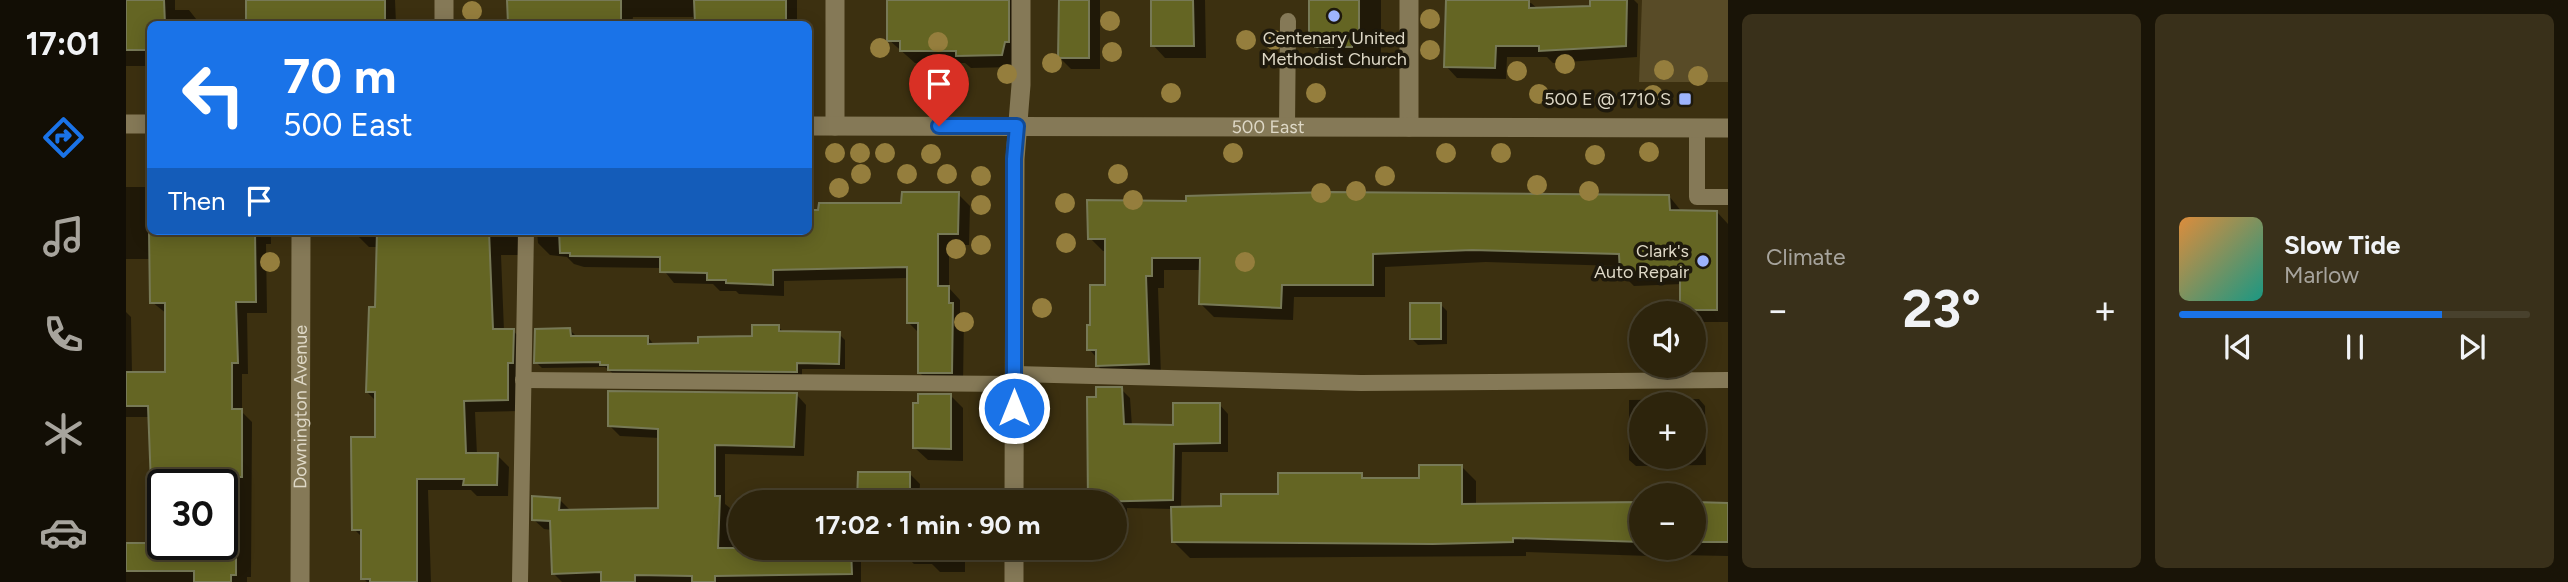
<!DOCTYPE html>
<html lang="en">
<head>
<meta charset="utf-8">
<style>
  :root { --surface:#2d240c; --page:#39301a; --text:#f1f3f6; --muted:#a7a49d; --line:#48412d; --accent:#1a73e8 }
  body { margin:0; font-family:Figtree,sans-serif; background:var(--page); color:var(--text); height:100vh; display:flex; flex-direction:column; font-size:26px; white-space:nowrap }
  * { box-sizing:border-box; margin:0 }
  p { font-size:23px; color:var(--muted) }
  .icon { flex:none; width:38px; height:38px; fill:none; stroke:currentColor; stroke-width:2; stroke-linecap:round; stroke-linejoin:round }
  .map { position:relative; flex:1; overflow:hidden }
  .sheet { display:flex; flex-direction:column; gap:14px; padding:14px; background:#191407; width:840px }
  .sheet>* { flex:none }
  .hud { position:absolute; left:21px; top:21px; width:665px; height:214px; border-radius:10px; box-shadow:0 4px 18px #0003,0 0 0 2px var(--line); background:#1a73e8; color:#fff; overflow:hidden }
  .controls { position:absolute; left:1503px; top:301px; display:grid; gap:14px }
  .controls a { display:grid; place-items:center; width:77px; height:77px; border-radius:50%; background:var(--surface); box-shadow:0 4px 18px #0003,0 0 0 2px var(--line); font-size:35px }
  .speed { position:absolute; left:21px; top:469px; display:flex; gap:14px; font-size:35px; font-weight:700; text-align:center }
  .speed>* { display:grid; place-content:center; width:91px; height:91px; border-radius:50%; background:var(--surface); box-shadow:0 4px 18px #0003,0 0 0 2px var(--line); line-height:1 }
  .speed .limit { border:4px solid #111; border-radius:10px; background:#fff; color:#111 }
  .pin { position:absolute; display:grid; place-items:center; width:60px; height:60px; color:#fff; margin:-72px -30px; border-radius:50% 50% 50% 0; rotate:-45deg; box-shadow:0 0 7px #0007 }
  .pin .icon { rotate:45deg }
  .me { position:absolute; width:77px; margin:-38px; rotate:0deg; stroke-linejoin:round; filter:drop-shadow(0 0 5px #0008) }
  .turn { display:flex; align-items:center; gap:24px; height:147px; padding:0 21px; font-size:32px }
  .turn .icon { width:91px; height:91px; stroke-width:2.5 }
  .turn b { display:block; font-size:49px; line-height:60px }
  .then { display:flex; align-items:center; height:66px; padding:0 21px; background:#0003; gap:14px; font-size:26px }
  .big { font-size:52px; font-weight:700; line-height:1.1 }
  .sheet .tile { flex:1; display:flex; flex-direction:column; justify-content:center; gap:10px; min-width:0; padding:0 24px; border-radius:10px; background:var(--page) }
  .song { display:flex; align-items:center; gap:21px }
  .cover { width:84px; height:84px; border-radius:10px; background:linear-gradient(135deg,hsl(30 70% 55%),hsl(170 70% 35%)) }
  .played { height:7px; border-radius:4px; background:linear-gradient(90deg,var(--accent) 75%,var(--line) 75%) }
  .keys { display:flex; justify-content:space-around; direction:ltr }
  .heat { display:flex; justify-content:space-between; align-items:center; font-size:38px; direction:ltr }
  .sheet .tiles { flex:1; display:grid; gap:14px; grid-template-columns:repeat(2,1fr) }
  .trip { position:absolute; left:602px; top:490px; width:399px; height:70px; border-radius:35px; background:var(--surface); box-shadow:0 4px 18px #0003,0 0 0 2px var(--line); font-weight:700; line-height:70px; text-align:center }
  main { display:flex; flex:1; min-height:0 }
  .dock { display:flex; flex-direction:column; width:126px; justify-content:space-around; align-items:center; background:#120e05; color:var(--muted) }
  .dock .icon { width:49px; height:49px }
  .dock .selected { color:var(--accent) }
  .dock b { font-size:32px; color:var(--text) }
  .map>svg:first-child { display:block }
</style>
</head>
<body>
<main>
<nav class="dock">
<b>17:01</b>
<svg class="icon selected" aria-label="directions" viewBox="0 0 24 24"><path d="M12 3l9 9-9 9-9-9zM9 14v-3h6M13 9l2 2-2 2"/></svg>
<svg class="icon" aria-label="music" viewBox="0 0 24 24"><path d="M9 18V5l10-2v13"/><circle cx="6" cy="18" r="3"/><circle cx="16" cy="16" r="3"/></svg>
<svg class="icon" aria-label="phone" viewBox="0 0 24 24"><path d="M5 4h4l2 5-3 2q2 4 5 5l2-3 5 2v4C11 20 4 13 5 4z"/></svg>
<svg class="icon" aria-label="climate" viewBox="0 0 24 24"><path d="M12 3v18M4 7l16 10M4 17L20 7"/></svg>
<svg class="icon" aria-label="car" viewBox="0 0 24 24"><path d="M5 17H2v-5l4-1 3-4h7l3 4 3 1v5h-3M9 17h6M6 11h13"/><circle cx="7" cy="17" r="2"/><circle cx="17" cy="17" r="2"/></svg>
</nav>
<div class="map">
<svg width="1602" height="582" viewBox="0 0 1602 582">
  <rect width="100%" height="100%" fill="#3c3010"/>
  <polygon fill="#584b27" points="1516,0 1602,0 1602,82 1513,82"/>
  <g fill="#0007" fill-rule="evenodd">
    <polygon points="0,0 49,0 49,10 63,10 74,24 24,24 24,66 0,66"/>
    <polygon points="122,0 269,0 270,24 122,24"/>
    <polygon points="383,0 671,0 671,24 570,24 567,17 507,17 506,24 383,24"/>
    <polygon points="762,0 895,0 888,67 845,68 839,63 789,63 763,40"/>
    <polygon points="934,0 974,0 974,69 945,69 934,58"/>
    <polygon points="1027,0 1079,0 1080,58 1039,58 1027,45"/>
    <polygon points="1185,0 1255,0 1255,54 1247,54 1247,68 1212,68 1190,46 1190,37 1185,32"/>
    <polygon points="1321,0 1405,3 1412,9 1466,8 1466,0 1508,0 1512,4 1511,57 1427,63 1421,57 1381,57 1380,79 1331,78 1320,66"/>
    <path d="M0 187H24V231H145V244H140L141 313H121L122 374H116V412L126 422 125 577H121V582H0V545H31L32 493 27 488 25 417H0V312L5 317 6 374H41V314L26 302 25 259H0ZM37 485H96V544H37Z"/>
    <polygon points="1203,193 1543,196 1556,212 1591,212 1602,224 1602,322 1569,322 1568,313 1559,313 1556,310 1556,284 1508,286 1495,273 1495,266 1360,262 1259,267 1259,297 1168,297 1167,320 1088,317 1075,304 1076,270 1038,270 1038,288 1032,288 1035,376 984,378 971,365 971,358 963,349 981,287 981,251 977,251 964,238 1062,203"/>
    <polygon points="832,194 844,206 843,245 823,245 823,288 834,300 834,313 838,317 837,384 805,384 793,372 793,333 782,322 782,278 658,281 658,296 613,294 610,291 594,291 587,284 548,283 536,268 458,267 448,264 441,257 424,255 412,243 411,232 406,234 400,255 375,255 378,331 387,331 399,342 393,411 349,412 351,455 371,455 383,467 382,496 351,496 345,490 302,490 305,582 241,582 237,578 237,538 228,529 250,438 250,401 241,392 251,308 252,247 243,247 231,235 231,231 682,231 682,210 777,204"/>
    <polygon points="1315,305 1321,311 1321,344 1292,345 1285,338"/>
    <polygon points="652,326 658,333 713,334 719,340 719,369 676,369 676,377 490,376 479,367 416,368 410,362 444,330 450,336 522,337 528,345 574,345 628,338"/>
    <polygon points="995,389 1004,398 1006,426 1049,426 1093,404 1102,414 1102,452 1056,452 1055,509 1097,508 1235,475 1240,479 1295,479 1336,467 1350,481 1350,505 1516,505 1516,548 1568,548 1568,505 1602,505 1602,556 1552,555 1550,560 1529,560 1524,556 1400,552 1400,556 1064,558 1047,541 1047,509 1001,508 1001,537 989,537 989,502 955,502 955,491 963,491 971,398"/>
    <polygon points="670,394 680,405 678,456 599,454 599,504 604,508 603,515 614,515 614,548 735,548 735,582 436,582 428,574 426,530 418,529 407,519 434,500 444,510 534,510 534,438 494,436 484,426"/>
    <polygon points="825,396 837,408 837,461 802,460 789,448"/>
    <path d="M1573 399 1579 406 1580 465 1510 466 1503 460V400ZM1516 404H1568V457H1516Z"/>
    <polygon points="733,474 784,474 794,484 793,498 805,502 733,502"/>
    <polygon points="778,548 839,548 839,572 814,572 806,564 788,564 778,554"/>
  </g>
  <g fill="#646523" stroke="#777956" stroke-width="2">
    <polygon points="0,0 38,0 39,24 24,24 24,50 0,50"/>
    <rect x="120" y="0" width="139" height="24"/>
    <polygon points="381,0 495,0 495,24 382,24"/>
    <polygon points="568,0 660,0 660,24 569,24"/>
    <polygon points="761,0 883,0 883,42 879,42 876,55 830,56 830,51 774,51 774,41 761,41"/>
    <polygon points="933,0 963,0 963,58 932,58"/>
    <polygon points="1025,0 1067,0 1068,46 1025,46"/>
    <polygon points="1183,0 1233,0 1233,33 1226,33 1226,47 1189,47 1189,33 1183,33"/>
    <polygon points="1320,0 1403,0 1403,8 1464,6 1464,0 1501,0 1500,46 1413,51 1413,46 1370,46 1369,68 1318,67"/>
    <polygon points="776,192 833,192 832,234 812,234 812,286 823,286 823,303 827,303 826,373 792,373 792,323 781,323 781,267 647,270 647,285 600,283 600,280 581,280 581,273 534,272 534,257 444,256 444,253 434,253 433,231 682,231 682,210 692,210 693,203 775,203"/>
    <polygon points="1203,192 1543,195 1544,210 1591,211 1591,310 1554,310 1554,272 1494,274 1493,254 1346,250 1247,254 1247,285 1156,285 1155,308 1073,304 1074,258 1026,258 1026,276 1020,276 1023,364 970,366 970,350 961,350 961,325 964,325 964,285 979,285 979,239 962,239 961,200 1060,201 1060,196"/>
    <polygon points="23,231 129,231 130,302 110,302 112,363 106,363 106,409 116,409 116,477 51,477 51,485 25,485 22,406 0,406 0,372 39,372 39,303 24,303"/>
    <polygon points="251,231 363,231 367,329 388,329 387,363 382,363 382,400 338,401 340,453 372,453 371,485 337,485 338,479 291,479 291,582 244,582 244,579 235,579 235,530 226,530 225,437 249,437 249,392 240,392 243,307 249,307"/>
    <rect x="1284" y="303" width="31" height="36"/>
    <polygon points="626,325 653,325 653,331 714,332 713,364 671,363 671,372 482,370 482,365 474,365 474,362 408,363 409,329 444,328 445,336 522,336 522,344 572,343 572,337 626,336"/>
    <polygon points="970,387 996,387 998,424 1047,425 1047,403 1094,403 1094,443 1048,444 1047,500 962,502 961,397 970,397"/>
    <polygon points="482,391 671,393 668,447 589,445 589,496 594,496 592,548 725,548 726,574 589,576 589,582 566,582 566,576 509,575 509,582 475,582 475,572 426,574 424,521 406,520 406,496 434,498 433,510 532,508 532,429 482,426"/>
    <polygon points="792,394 825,394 825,449 787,448 787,403 792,403"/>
    <polygon points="1293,465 1336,465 1336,504 1516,502 1516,542 1387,538 1387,542 1307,544 1046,542 1045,507 1095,506 1095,494 1152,494 1152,473 1236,473 1236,478 1293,478"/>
    <polygon points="732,472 784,472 784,502 731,502"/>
    <polygon points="1568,502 1602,503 1602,542 1568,542"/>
    <polygon points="0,543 37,543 48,544 48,548 110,548 110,575 105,575 105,582 68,582 68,571 0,571"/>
  </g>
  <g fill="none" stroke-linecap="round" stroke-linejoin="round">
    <g stroke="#857957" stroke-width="16">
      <polyline points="1161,127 1162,21"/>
      <polyline points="1571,128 1571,197 1602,197"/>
      <polyline points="888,374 1235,383 1602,380"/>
      <polyline points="397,380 888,384"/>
      <polyline points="394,582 400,231"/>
    </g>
    <g stroke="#857957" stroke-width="19">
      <polyline points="318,0 318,24"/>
      <polyline points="709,0 709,126"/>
      <polyline points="1283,127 1283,0"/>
      <polyline points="888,502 889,159 895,85 895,0"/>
      <polyline points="888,548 888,582"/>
      <path id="s1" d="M174 582 175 231"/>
    </g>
    <g stroke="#857957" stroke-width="19">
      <polyline points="0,124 24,124"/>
      <path id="s2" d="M682 126 1602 128"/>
    </g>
  </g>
  <g fill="#957e3d">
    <circle cx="346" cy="11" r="10"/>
    <circle cx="1304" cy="19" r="10"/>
    <circle cx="984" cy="21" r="10"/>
    <circle cx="1120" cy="40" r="10"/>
    <circle cx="1148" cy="40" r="10"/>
    <circle cx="812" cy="42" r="10"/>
    <circle cx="754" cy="48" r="10"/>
    <circle cx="1304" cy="50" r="10"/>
    <circle cx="986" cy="52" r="10"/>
    <circle cx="926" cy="63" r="10"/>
    <circle cx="1439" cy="64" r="10"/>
    <circle cx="1538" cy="70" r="10"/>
    <circle cx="1391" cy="71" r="10"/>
    <circle cx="881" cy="74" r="10"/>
    <circle cx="1572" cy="76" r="10"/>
    <circle cx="1045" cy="93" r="10"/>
    <circle cx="1190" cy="93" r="10"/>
    <circle cx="798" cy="94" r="10"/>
    <circle cx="1413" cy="94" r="10"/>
    <circle cx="1527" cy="95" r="10"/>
    <circle cx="1523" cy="152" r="10"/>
    <circle cx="709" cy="153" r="10"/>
    <circle cx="734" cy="153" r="10"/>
    <circle cx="759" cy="153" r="10"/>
    <circle cx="1107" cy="153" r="10"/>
    <circle cx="1320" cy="153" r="10"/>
    <circle cx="1375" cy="153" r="10"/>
    <circle cx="805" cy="154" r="10"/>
    <circle cx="1469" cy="155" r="10"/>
    <circle cx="735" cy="174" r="10"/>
    <circle cx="781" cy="174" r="10"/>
    <circle cx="821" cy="174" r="10"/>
    <circle cx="992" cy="174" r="10"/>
    <circle cx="855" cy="176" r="10"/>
    <circle cx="1259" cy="176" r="10"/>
    <circle cx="1411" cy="185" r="10"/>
    <circle cx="713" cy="188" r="10"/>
    <circle cx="1230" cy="191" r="10"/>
    <circle cx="1463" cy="191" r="10"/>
    <circle cx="1195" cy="193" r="10"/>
    <circle cx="1007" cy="200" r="10"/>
    <circle cx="939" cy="203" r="10"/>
    <circle cx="855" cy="205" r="10"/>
    <circle cx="940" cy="243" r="10"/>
    <circle cx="855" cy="245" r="10"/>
    <circle cx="830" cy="249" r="10"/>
    <circle cx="144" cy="262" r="10"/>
    <circle cx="1119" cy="262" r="10"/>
    <circle cx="916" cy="308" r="10"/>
    <circle cx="838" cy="322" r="10"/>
  </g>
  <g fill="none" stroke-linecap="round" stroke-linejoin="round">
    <defs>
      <polyline id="route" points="813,126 891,126 888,159 888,408"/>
    </defs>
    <use href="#route" stroke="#114b97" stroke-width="18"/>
    <use href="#route" stroke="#1a73e8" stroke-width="12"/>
  </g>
  <g fill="#9db4fd" stroke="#1e190c" stroke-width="2.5">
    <circle cx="1208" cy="16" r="7"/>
    <rect x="1552" y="92" width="14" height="14" rx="3.5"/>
    <circle cx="1577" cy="261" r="7"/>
  </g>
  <g text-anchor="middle" stroke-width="7" stroke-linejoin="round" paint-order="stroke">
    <g font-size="18" fill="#ded8c6" stroke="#1e190c" text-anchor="end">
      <text x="1208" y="44" text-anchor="middle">Centenary United<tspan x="1208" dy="21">Methodist Church</tspan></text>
      <text x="1545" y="105">500 E @ 1710 S</text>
      <text x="1563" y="257">Clark's<tspan x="1563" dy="21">Auto Repair</tspan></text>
    </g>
    <g font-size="18" fill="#ded8c6" stroke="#1e190c">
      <text dy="6" stroke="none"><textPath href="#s2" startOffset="460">500 East</textPath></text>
      <text dy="6" stroke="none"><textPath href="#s1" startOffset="175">Downington Avenue</textPath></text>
    </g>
  </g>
</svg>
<div class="controls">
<a><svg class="icon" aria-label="sound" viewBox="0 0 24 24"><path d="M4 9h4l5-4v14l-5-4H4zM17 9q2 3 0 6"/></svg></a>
<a>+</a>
<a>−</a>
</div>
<div class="speed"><div class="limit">30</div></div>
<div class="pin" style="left:813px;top:126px;background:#d93025"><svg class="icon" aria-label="arrive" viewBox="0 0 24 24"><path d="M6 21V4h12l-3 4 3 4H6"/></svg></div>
<svg class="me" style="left:888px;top:408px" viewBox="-20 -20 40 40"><circle r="17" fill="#1a73e8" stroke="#fff" stroke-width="3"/><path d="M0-11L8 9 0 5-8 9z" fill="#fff"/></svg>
<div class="trip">17:02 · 1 min · 90 m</div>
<div class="hud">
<div class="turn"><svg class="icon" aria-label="left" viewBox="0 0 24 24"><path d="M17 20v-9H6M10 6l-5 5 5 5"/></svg><div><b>70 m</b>500 East</div></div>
<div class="then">Then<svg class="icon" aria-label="arrive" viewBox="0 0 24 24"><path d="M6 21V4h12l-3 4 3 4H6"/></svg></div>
</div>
</div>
<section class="sheet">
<div class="tiles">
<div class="tile"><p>Climate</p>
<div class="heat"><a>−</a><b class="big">23°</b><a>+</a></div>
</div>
<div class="tile">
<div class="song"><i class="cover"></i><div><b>Slow Tide</b><p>Marlow</p></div></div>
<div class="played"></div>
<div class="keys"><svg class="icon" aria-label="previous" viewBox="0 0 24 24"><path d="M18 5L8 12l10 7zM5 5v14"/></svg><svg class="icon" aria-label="pause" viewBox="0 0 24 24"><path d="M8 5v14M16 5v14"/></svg><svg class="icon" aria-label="next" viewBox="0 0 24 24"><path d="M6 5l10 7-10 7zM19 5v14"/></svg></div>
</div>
</div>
</section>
</main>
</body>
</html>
